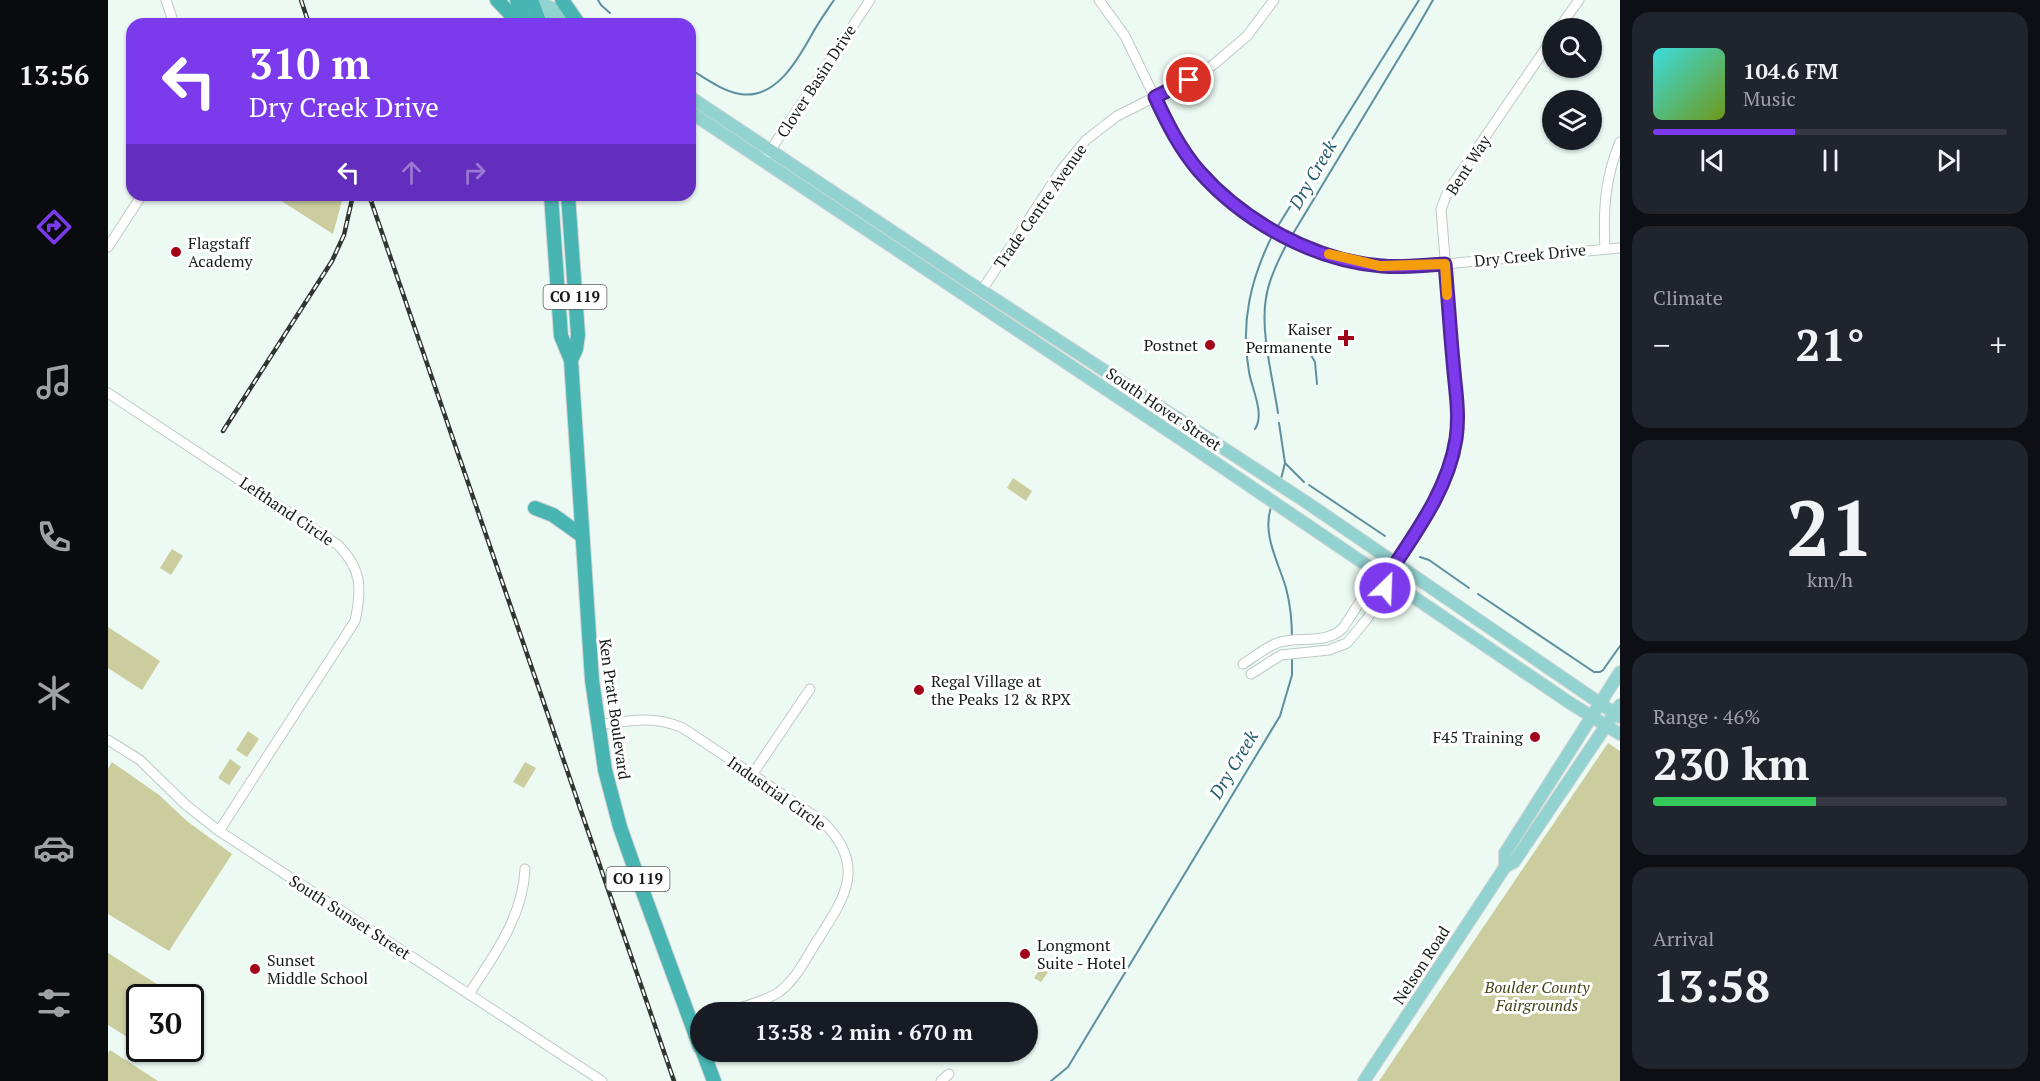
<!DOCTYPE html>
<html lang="en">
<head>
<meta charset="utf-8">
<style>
  :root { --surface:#171b24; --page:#20242c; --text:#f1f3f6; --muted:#9ea1a6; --line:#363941; --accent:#7c3aed }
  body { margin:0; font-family:"PT Serif",serif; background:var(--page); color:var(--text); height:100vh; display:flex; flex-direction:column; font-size:22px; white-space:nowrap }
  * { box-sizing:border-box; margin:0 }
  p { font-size:20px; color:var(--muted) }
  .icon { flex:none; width:33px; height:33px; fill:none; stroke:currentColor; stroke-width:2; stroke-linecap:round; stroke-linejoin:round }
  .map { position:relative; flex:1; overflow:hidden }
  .details { display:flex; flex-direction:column; gap:12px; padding:12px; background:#0d0f14; width:420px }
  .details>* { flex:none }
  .guide { position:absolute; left:18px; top:18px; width:570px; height:183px; border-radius:18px; box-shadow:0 2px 4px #0004; background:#7c3aed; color:#fff; overflow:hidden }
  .buttons { position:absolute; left:1434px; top:18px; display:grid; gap:12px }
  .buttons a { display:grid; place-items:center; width:60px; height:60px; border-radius:50%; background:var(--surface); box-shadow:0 2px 4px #0004; font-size:30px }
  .speed { position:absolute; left:18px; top:984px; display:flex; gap:12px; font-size:30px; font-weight:700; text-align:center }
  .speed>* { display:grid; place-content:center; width:78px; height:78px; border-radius:50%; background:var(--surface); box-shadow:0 2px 4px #0004; line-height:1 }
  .speed .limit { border:3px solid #111; border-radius:9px; background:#fff; color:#111 }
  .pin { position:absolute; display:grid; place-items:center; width:51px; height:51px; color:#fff; margin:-26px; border:3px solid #fff; border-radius:50%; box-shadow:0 2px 6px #0007 }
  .me { position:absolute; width:66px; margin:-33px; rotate:24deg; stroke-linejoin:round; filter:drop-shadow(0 0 4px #0008) }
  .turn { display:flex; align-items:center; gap:21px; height:126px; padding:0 24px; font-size:27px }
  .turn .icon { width:78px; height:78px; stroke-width:2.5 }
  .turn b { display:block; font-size:42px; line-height:51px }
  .lanes { display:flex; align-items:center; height:57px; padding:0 24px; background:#0003; justify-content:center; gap:30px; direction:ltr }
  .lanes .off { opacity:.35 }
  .big { font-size:45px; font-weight:700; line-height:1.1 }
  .details .tile { flex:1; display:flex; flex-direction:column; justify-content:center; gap:9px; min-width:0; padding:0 21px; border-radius:18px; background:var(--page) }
  .details .dial { align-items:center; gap:0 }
  .dial b { font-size:78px; line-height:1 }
  .song { display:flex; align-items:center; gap:18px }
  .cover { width:72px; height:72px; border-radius:9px; background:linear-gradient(135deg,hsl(180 70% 55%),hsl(80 70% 35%)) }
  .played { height:6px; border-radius:3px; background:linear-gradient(90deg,var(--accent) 40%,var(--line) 40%) }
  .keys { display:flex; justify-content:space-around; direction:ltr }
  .heat { display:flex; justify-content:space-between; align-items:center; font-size:33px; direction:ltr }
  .charge { height:9px; border-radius:4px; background:linear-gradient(90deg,#34c759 46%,var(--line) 0) }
  .trip { position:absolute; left:582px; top:1002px; width:348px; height:60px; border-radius:30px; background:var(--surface); box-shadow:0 2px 4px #0004; font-weight:700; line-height:60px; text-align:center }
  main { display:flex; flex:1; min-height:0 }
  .menu { display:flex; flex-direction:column; width:108px; justify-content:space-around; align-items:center; background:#090b0e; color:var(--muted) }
  .menu .icon { width:42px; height:42px }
  .menu .active { color:var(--accent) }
  .menu b { font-size:27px; color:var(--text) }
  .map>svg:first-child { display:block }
</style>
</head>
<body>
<main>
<nav class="menu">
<b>13:56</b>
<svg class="icon active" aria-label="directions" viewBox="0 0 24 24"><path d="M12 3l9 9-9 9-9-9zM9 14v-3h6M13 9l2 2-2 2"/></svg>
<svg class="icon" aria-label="music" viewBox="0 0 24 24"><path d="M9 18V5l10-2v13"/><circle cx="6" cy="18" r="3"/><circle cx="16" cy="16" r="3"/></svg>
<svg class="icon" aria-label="phone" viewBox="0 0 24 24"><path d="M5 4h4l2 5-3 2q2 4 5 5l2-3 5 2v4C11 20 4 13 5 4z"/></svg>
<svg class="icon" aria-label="climate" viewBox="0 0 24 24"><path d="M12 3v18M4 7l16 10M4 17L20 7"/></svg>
<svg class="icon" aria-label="car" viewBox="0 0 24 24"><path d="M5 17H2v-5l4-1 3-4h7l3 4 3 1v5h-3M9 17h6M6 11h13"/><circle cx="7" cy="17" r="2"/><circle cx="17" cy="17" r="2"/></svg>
<svg class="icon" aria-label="filters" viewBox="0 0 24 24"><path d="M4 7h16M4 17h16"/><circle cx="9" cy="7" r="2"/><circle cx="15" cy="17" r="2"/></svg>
</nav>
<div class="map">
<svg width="1512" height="1081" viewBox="0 0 1512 1081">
  <rect width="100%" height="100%" fill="#ecfaf3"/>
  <g fill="#cbcd9e">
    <polygon points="164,195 234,195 235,197 225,234"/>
    <polygon points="905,478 924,491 918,501 899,488"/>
    <polygon points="64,549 75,556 63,575 52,568"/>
    <polygon points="0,627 52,661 34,690 0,668"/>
    <polygon points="140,731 151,739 139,757 128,750"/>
    <polygon points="1500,743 1512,751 1512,1081 1271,1081"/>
    <polygon points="122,759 133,767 121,785 110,778"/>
    <polygon points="4,762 51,795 80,822 124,854 61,951 0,914 0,769"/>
    <polygon points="417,762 428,768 416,788 405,782"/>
    <polygon points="0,953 55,988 49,997 32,998 31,1024 22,1039 0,1025"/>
    <polygon points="936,963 943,968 933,982 926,978"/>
    <polygon points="2,1050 50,1081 0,1081 0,1053"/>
  </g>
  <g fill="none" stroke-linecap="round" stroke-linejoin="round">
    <g stroke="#5e8f9f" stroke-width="2">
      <polyline points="490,0 493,5 502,13"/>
      <polyline points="516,22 518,24"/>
      <path d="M582 69C597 78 614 91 632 94 667 100 689 61 703 36 710 23 718 12 726 0"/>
      <polyline points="1168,229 1311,0"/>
      <polyline points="1183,237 1306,33 1325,0"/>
      <polyline points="1197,345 1207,362 1209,384"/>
      <path d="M1170 413C1165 379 1152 331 1158 298 1161 278 1170 260 1180 242"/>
      <polyline points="1171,423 1177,463 1173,479"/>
      <path d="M1147 429C1157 414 1144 389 1141 372 1132 322 1143 278 1165 234"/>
      <polyline points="1177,463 1196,482"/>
      <polyline points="1201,485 1277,536"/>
      <path d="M1163 507C1154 535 1170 561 1178 588 1182 603 1184 622 1184 638"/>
      <polyline points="1312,557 1321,560 1361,588"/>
      <polyline points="1370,594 1486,672 1492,672 1495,670 1512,646"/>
      <polyline points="943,1081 960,1067 1172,716 1184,675 1184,656"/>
    </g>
    <defs>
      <g id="minor">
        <polyline points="58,0 66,24"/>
        <polyline points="991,0 1017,36 1060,125 1071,144 1091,171 1130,208 1177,237 1232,258 1262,265 1282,266 1337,264 1512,248"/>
        <polyline points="1451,28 1471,0"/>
        <polyline points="660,154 762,0"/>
        <polyline points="0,247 34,195"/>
        <path d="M1497 248C1495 211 1497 177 1512 142"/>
        <polyline points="874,290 954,169 978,140 1009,116 1081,80 1105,65 1139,36 1166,0"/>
        <path d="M0 393 230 545C254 569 254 589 247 621L111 831"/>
        <path d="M1135 664C1146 657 1159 646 1172 642 1192 636 1218 645 1235 628L1266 580 1278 578"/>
        <path d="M1143 674 1173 655 1221 650 1239 643 1259 619 1277 588 1278 578C1310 528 1346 480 1350 418L1333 209 1340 191 1444 39"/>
        <path d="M489 725C522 721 544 715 575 728L714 821C761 866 736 899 707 944 697 961 687 980 671 992 656 1002 636 1006 619 1012"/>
        <polyline points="0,740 32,760 78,805 111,831 494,1081"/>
        <polyline points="644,775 702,689"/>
        <path d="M361 994C386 955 415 917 417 869"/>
        <polyline points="833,1081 841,1074"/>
      </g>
      <g id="major">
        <polyline points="426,0 455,13 467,21"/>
        <polyline points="429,5 450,24"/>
        <polyline points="582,97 856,279 1198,502 1512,717"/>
        <polyline points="582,112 1071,438 1462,703 1512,734"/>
        <polyline points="1397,867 1397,853 1512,672"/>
        <polyline points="1256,1081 1397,867 1406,862 1512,705"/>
      </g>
      <g id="highway">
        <polyline points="389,0 412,24"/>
        <polyline points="409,0 417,24"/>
        <polyline points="423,0 432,24"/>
        <polyline points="454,0 470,23"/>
        <polyline points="443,195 453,336 463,360 484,680 497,770 512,827 531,881 592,1047"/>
        <polyline points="460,195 470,335 468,349 463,360"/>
        <polyline points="427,508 445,515 473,535"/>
        <polyline points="595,1052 606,1081"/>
      </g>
    </defs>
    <use href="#minor" stroke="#bccac3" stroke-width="11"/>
    <use href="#major" stroke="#d5d6d6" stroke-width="14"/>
    <use href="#highway" stroke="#d5d6d6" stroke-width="16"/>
    <use href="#minor" stroke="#fff" stroke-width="9"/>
    <use href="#major" stroke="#92d3d1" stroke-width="12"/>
    <use href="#highway" stroke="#49b5b3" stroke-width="14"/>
    <defs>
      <g id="rail">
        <polyline points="193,0 201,24"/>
        <polyline points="261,195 566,1081"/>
        <polyline points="115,431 224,261 236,235 245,195"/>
      </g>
    </defs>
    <use href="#rail" stroke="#303633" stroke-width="4.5"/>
    <use href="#rail" stroke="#fff" stroke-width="2" stroke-dasharray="7" stroke-linecap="butt"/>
  </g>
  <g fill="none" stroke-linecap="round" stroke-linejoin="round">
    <defs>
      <path id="route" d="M1081 80 1047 97C1059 123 1072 149 1091 171 1135 221 1206 261 1274 266 1295 268 1316 265 1337 264 1340 296 1342 329 1345 361 1347 387 1352 413 1348 439 1340 491 1305 536 1278 578L1277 588"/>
    </defs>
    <use href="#route" stroke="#51269a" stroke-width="15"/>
    <use href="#route" stroke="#7c3aed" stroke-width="10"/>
    <polyline stroke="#f59e0b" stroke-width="10" points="1221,254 1272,266 1337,264 1339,295"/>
  </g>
  <g fill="#a20519" stroke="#fff" stroke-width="2">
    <circle cx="68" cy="252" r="6"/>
    <path d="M1235 329h6v6h6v6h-6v6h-6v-6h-6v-6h6z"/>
    <circle cx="1102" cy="345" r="6"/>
    <circle cx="811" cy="690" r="6"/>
    <circle cx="1427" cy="737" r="6"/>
    <circle cx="917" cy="954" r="6"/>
    <circle cx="147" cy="969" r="6"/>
  </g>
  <g text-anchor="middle" stroke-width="6" stroke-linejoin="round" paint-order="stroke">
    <g fill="#fff" stroke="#5c5f5e" stroke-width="1.5">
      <rect x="435.5" y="285" width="63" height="24" rx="4.5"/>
      <rect x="498.5" y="867" width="63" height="24" rx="4.5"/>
    </g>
    <g font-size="15" font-weight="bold" fill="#161b19">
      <text x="467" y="302">CO 119</text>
      <text x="530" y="884">CO 119</text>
    </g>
    <g font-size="16" fill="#161b19" stroke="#fff">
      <text transform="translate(708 81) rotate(-57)" y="6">Clover Basin Drive</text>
      <text transform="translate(1360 165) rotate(-57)" y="6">Bent Way</text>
      <text transform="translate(932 206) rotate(-55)" y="6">Trade Centre Avenue</text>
      <text transform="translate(1422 255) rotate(-6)" y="6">Dry Creek Drive</text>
      <text transform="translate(1056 409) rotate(34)" y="6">South Hover Street</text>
      <text transform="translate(179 511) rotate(34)" y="6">Lefthand Circle</text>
      <text transform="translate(507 709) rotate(82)" y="6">Ken Pratt Boulevard</text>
      <text transform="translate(669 793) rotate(35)" y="6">Industrial Circle</text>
      <text transform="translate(242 917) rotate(33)" y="6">South Sunset Street</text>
      <text transform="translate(1313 965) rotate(-57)" y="6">Nelson Road</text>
    </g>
    <g font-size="16" fill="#161b19" stroke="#fff" text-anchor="start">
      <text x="80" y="249">Flagstaff<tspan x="80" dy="18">Academy</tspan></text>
      <text x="1224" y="335" text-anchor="end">Kaiser<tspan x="1224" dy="18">Permanente</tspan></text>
      <text x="1090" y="351" text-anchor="end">Postnet</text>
      <text x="823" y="687">Regal Village at<tspan x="823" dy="18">the Peaks 12 &amp; RPX</tspan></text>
      <text x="1415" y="743" text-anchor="end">F45 Training</text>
      <text x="929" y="951">Longmont<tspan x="929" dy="18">Suite - Hotel</tspan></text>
      <text x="159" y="966">Sunset<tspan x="159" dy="18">Middle School</tspan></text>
    </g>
    <g font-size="16" font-style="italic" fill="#444418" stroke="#fff">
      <text x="1429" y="993">Boulder County<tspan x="1429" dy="18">Fairgrounds</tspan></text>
    </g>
    <g font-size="18" font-style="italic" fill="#21596a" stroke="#fff">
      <text transform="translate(1205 175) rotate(-60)" y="6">Dry Creek</text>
      <text transform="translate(1126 765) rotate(-59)" y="6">Dry Creek</text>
    </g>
  </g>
</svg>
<div class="buttons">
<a><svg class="icon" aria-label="search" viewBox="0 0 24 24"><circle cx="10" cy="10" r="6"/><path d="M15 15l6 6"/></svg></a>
<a><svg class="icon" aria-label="layers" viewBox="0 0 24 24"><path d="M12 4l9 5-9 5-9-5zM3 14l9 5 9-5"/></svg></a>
</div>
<div class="speed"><div class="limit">30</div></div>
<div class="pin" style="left:1081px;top:80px;background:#d93025"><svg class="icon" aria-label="arrive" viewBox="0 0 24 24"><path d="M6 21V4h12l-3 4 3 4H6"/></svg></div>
<svg class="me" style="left:1277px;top:588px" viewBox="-20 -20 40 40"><circle r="17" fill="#7c3aed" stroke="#fff" stroke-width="3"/><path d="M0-11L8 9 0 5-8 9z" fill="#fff"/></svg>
<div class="trip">13:58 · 2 min · 670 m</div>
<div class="guide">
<div class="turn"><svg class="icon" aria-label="left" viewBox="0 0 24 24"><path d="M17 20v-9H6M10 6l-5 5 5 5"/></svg><div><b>310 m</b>Dry Creek Drive</div></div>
<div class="lanes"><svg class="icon" aria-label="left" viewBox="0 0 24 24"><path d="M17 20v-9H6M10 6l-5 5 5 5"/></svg><svg class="icon off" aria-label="ahead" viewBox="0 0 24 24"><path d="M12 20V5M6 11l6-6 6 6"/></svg><svg class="icon off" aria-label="right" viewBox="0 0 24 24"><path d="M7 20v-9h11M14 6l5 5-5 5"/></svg></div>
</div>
</div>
<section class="details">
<div class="tile">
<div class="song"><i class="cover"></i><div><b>104.6 FM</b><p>Music</p></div></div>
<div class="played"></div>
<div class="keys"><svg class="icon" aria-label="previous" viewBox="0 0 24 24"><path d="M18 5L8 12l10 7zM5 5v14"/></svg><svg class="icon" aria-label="pause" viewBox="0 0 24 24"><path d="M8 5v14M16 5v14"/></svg><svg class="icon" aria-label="next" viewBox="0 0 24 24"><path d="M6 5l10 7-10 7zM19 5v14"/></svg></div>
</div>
<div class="tile"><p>Climate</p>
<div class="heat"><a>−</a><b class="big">21°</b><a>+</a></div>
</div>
<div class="tile dial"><b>21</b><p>km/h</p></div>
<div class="tile"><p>Range · 46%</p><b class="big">230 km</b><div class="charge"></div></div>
<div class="tile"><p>Arrival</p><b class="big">13:58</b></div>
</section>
</main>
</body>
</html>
